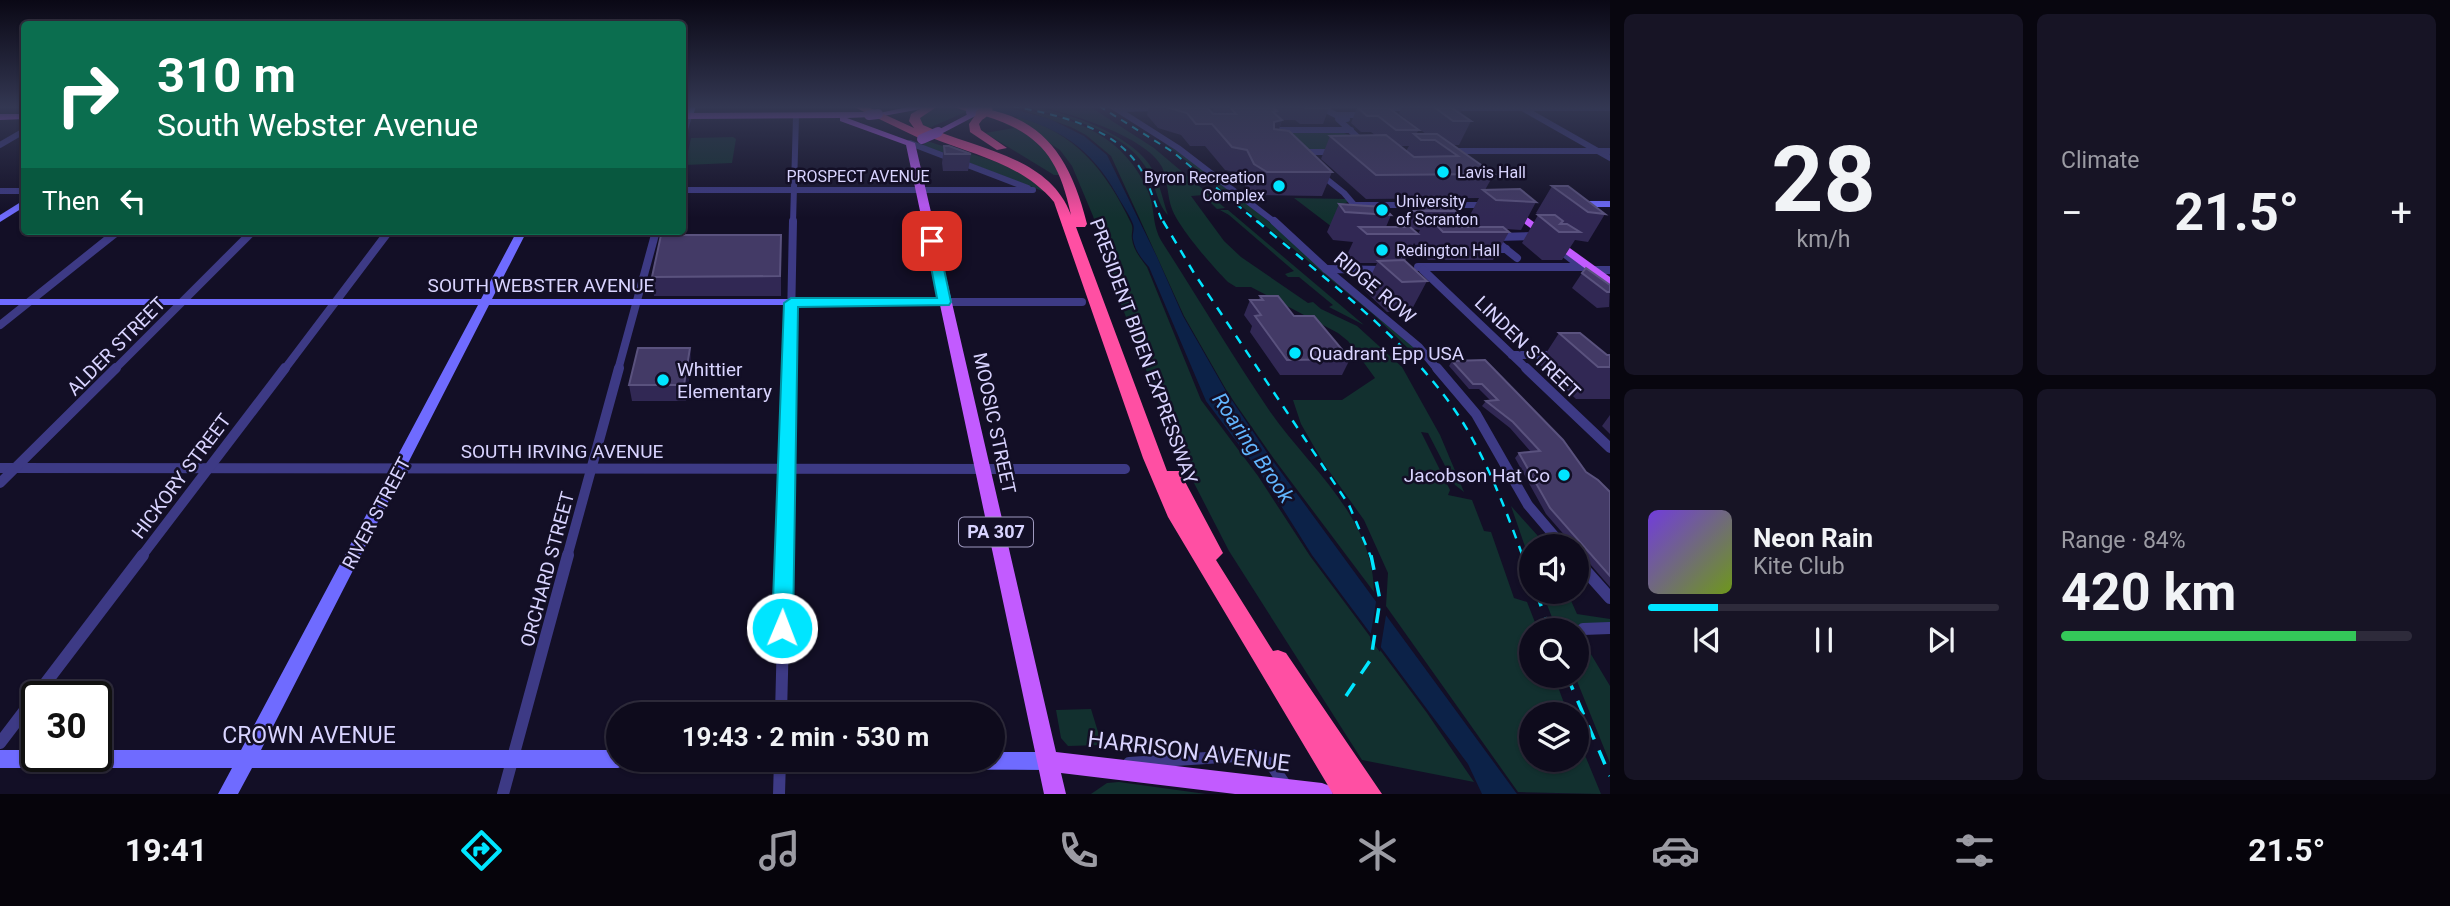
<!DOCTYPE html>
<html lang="en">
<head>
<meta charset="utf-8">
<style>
  :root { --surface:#0e0b1c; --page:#171425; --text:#f1f3f6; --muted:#9b9ba3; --line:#2e2b3b; --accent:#00e5ff }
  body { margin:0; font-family:Roboto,sans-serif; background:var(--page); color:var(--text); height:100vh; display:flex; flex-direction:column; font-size:26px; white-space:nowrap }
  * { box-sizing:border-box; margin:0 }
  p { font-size:23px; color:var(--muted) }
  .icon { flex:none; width:38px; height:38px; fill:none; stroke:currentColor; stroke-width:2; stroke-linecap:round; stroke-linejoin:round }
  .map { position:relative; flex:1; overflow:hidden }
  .details { display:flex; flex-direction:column; gap:14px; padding:14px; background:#08060f; width:840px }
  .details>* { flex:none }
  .banner { position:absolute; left:21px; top:21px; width:665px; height:214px; border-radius:7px; box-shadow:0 2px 5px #0004,0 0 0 2px var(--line); background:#0b6e4f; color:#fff; overflow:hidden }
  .tools { position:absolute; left:1519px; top:534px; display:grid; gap:14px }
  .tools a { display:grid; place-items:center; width:70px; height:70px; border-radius:50%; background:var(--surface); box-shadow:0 2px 5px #0004,0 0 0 2px var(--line); font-size:35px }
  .speed { position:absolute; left:21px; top:681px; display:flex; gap:14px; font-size:35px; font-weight:700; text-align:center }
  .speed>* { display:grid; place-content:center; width:91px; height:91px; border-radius:50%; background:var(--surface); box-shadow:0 2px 5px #0004,0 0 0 2px var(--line); line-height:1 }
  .speed .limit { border:4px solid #111; border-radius:10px; background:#fff; color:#111 }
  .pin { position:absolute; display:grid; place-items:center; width:60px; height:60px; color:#fff; margin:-30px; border-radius:14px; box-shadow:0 4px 10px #0006 }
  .me { position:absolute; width:77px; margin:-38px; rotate:1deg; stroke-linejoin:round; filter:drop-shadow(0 0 5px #0008) }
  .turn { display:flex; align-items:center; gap:24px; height:147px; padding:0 21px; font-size:32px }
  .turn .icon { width:91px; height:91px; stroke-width:2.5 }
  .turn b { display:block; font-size:49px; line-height:60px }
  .then { display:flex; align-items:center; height:66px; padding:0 21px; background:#0003; gap:14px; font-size:26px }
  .big { font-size:52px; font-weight:700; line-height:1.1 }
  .details .widget { flex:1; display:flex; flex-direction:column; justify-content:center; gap:10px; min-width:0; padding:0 24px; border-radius:10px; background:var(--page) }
  .details .dial { align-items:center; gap:0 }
  .dial b { font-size:91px; line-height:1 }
  .song { display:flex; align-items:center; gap:21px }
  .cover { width:84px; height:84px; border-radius:10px; background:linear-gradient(135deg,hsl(260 70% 55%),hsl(80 70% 35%)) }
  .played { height:7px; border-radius:4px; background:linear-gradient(90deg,var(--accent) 20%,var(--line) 20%) }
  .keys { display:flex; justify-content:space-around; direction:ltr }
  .heat { display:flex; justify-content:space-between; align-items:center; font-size:38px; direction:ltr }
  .charge { height:10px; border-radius:5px; background:linear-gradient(90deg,#34c759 84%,var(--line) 0) }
  .details .tiles { flex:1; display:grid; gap:14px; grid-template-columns:repeat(2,1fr) }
  .trip { position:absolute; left:606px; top:702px; width:399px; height:70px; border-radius:35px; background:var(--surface); box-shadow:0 2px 5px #0004,0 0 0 2px var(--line); font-weight:700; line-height:70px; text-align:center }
  .tab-bar { display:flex; height:112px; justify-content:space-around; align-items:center; background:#06040b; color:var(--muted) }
  .tab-bar .icon { width:49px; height:49px }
  .tab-bar .current { color:var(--accent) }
  .tab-bar b { font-size:32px; color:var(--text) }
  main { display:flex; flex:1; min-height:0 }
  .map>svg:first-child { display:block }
</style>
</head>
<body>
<main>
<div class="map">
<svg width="1610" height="794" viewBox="0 0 1610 794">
  <rect width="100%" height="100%" fill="#130f26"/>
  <g fill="#12302f">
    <polygon points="944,106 968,111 929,128 922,125 919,117 927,111"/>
    <path d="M1017 106C1055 106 1127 132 1149 164 1159 179 1162 198 1168 215 1156 203 1155 180 1145 166 1119 126 1059 116 1017 106Z"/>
    <path d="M1037 106 1092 108 1154 148 1225 208 1217 209 1203 195 1191 196 1224 241 1241 257 1308 303 1313 302 1321 309 1357 326 1402 367 1440 435 1464 492 1455 485 1428 433 1421 432 1450 490 1448 495 1472 500 1484 531 1491 532 1514 598 1527 602 1538 630H1531V676H1554L1568 714H1531V760H1577V736L1601 794 1518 792 1386 606 1388 573 1364 520 1324 464 1301 424 1293 400H1342L1375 378 1348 341 1338 333 1251 287H1236L1228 282C1213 267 1179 228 1172 209 1167 196 1168 179 1162 167 1146 136 1069 113 1037 106Z"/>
    <path d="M1023 110C1078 117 1126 139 1148 191 1156 210 1151 223 1162 242 1198 298 1232 355 1269 410 1309 468 1373 516 1374 592L1274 459 1228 393 1184 316 1111 156 1086 135 1071 127Z"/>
    <path d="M1017 117C1075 131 1107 172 1131 223 1134 229 1131 232 1132 239 1133 249 1141 259 1147 267L1201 400 1258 476 1310 556 1427 713 1474 782 1362 760 1229 551 1176 448 1113 283 1093 216 1072 166 1060 150 1017 122Z"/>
    <polygon points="1007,123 1043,144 1060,175 1054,175 985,133 1014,128 1005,124"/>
    <polygon points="1278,131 1342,132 1355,138 1355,147 1303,151"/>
    <polygon points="733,137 736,139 732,163 685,165 691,138"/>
    <path d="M927 141C962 153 1021 162 1045 192L923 145Z"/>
    <polygon points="1162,141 1217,178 1419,348 1423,354 1418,358 1374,315"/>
    <polygon points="1294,198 1346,199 1348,202 1341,205 1336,230"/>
    <polygon points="1220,210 1228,210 1364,325 1329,307 1333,305 1299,277 1288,277 1285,274 1294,271 1229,215"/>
    <polygon points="1511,506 1547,546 1531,546 1531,564"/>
    <polygon points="1542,592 1567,592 1577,614 1610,619 1610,623 1579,624 1583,641 1610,686 1610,763 1575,676 1577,630 1557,630"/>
    <polygon points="1091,709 1102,745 1068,746 1061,738 1056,710"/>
    <polygon points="1119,782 1206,794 1091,794 1107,783"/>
  </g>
  <path fill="#0c2248" d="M967 106H1002L1050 119 1084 136 1107 155 1157 257 1183 316 1227 393 1270 457 1517 794H1482L1468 764 1312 555 1261 474 1206 401 1149 267C1142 259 1135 251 1133 239 1132 234 1135 229 1133 224 1129 214 1122 204 1117 195 1081 130 1035 119 967 106Z"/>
  <polygon fill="#130f26" points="1377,596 1387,609 1380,652 1370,639"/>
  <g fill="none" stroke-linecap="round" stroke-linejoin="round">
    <g stroke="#3d3a85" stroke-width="6">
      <polyline points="1112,106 1178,148 1276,223"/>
      <polyline points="1320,107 1336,115 1363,115"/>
      <polyline points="1377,108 1412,108"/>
      <polyline points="1454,108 1610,108"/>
      <polyline points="1119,109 1157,108"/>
      <polyline points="1524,109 1610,158"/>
      <polyline points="1347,119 1338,119 1364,143"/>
      <polyline points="1274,130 1351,130"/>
      <polyline points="682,140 689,116"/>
      <polyline points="910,143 1028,188"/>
      <polyline points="0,145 24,131"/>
      <polyline points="1450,151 1610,151"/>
      <polyline points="1300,152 1333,152"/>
      <polyline points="1319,173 1344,193 1362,214"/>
      <polyline points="682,190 1033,190"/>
      <polyline points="0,191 24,191"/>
      <polyline points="1354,205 1487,205"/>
      <polyline points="1455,214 1466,223"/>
      <polyline points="793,223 796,116"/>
    </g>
    <g stroke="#3d3a85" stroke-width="8">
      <polyline points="1274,221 1326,269 1419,347 1438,370"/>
      <polyline points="1464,221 1481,235"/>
      <polyline points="1497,237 1536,236"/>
      <polyline points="1502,246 1517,258"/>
      <polyline points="1488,249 1506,249"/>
      <polyline points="1418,267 1582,267 1560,250"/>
      <polyline points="1326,269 1384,270"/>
      <polyline points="1423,270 1528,370"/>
      <polyline points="1590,270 1610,270"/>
      <polyline points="944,302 1082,302"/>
      <polyline points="0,325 118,231"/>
      <polyline points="1512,355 1556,355"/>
      <polyline points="114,370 253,231"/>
      <polyline points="284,370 389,231"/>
      <polyline points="618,370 656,231"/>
      <polyline points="790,370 793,221"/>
    </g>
    <g stroke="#3d3a85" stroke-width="10">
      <polyline points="1437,368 1476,414 1528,505 1563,546"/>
      <polyline points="1526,368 1610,448"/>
      <polyline points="0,468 1125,469"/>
      <polyline points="0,483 116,368"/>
      <polyline points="141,557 285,368"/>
      <polyline points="567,557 619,368"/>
      <polyline points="785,557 790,368"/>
    </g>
    <g stroke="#3d3a85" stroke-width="12">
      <polyline points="1577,561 1610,598"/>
      <polyline points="1583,629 1610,628"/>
      <polyline points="781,714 785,555"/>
      <polyline points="0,743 143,555"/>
      <polyline points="1129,763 1253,755 1271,764 1286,786"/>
      <polyline points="503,794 568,555"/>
      <polyline points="779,794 780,760"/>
    </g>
    <g fill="#6f6bff" fill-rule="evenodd">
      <polygon points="688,106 696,106 693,116 689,118 685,116"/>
      <polygon points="24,200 24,207 0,222 0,215"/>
      <polygon points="1610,201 1610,207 1576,207 1572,204 1576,201"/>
      <polygon points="517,231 527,231 492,299 944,299 949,302 944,305 489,305 261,750 618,750 618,760 627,760 625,765 618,768 252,768 238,794 218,794 232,768 0,768 0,750 37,750 37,756 96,756 96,750 241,750 478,305 0,305 0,299 481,299"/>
      <polygon points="992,752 1049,752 1056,755 1058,761 1056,767 1049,770 817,769 810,766 808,760 992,760"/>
    </g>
    <g fill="#c25bff" fill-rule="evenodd">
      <polygon points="913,106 937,106 878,117 874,114"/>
      <polygon points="974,111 981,113 941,134 934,132"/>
      <polygon points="869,112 873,115 872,117 847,118 915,143 1056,752 1322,783 1330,786 1333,794 1235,794 1061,773 1066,794 1044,794 906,145 840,121 840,118 682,119 682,113"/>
      <polygon points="0,114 24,114 24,119 0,120"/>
      <polygon points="1513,207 1610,277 1610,287 1509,212 1508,210"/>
    </g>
    <path fill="#ff4fa3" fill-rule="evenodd" d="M852 106H866L914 128 909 121 911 114 925 106H938L920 118 923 125C973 149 1049 155 1071 215 1059 158 1040 133 985 116L979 124 981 130 1007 148 997 150 970 132 969 124 976 114 950 106C1034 106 1068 147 1087 224L1085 227H1076L1167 471H1179L1182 476 1223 553 1216 560 1273 651 1278 650 1286 653 1382 794H1333L1168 517 1143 458 1054 202C1022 164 977 156 932 138L931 140H923Z"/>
    <g stroke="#00e5ff" stroke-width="2" stroke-dasharray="7 6" stroke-linecap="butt">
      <path d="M1012 106C1057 115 1114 126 1140 168 1150 185 1155 205 1163 223"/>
      <polyline points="1099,106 1173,152 1259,223"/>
    </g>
    <g stroke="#00e5ff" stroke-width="2.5" stroke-dasharray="9 8" stroke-linecap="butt">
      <polyline points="1163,221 1194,273 1349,505 1371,557"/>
      <path d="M1257 221C1329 283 1410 340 1462 421 1488 463 1506 510 1523 557"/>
    </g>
    <g stroke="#00e5ff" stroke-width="3.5" stroke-dasharray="15 12" stroke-linecap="butt">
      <polyline points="1522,555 1531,579"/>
      <polyline points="1536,592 1550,630"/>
      <polyline points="1567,676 1610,776"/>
      <polyline points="1346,696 1371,659 1380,600 1371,555"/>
    </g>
    <g stroke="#c25bff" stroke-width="10">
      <polyline points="971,112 982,106"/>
      <polyline points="869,115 878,114"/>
      <polyline points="922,139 938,132"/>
    </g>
    <polyline stroke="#ff4fa3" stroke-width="11" points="981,114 987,109"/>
  </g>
  <g fill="#312854" fill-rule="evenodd">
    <polygon points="1149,106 1207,107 1212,113 1214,106 1327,106 1329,108 1323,124 1300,124 1295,120 1282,120 1279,130 1332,172 1322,196 1258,195 1246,188 1239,173 1225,170 1205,146 1190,146 1181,135 1158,128 1147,115"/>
    <path d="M1329 106H1386L1419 130 1416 134H1426L1399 114 1402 106H1464L1460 114 1471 121 1459 145H1453L1494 174 1485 190 1536 202 1521 230 1505 229 1509 232 1493 260H1428L1414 243 1405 261 1427 281 1411 311 1387 312 1364 290 1377 263H1354L1347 255 1353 242 1333 240 1327 232 1339 204 1391 215 1386 227H1403L1411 211 1421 210 1426 200 1455 211 1452 219 1463 227H1482L1469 217 1479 198 1366 199 1321 159 1330 136 1375 135 1371 132H1361L1351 123 1357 108 1337 109ZM1400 146H1409L1406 151ZM1413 229 1420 230 1418 234Z"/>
    <polygon points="944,146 971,154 968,171 943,171 942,163"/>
    <polygon points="1552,186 1605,214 1588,242 1575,240 1562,260 1542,260 1522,243 1538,215 1536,213"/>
    <polygon points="781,255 781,296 654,296 652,277"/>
    <polygon points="1582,273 1610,285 1609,307 1597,308 1572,288"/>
    <polygon points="1260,296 1294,316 1350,359 1342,375 1280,375 1250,332 1252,326 1244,315 1250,300 1259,300"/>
    <polygon points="1559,333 1607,355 1610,355 1610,399 1576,399 1539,364"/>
    <polygon points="690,348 691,363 686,401 632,401 629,385"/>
    <polygon points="1485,360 1586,472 1610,492 1610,587 1577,549 1577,546 1574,546 1546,514 1515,458 1519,453 1531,452 1510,428 1482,406 1486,401 1490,400 1479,389 1469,389 1449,366 1452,361"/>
    <polygon points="1610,415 1610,434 1602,426"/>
  </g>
  <g fill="#1d163a">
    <polygon points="1282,120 1274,142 1274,122"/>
    <polygon points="690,348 691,363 686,401 684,385"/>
  </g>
  <g fill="#433a66" stroke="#5a527e" stroke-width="2">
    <polygon points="1163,106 1207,107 1213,114 1236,114 1229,106 1271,106 1277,111 1273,112 1282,120 1274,122 1274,129 1289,131 1332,172 1267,172 1254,164 1247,150 1232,147 1212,124 1196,124 1187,113"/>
    <polygon points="1304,106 1327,106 1329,108 1306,108"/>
    <polygon points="1386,106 1419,130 1396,130 1378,116 1367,116 1357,107"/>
    <polygon points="1433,106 1449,106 1471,121 1453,121"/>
    <polygon points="1414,134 1437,134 1494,174 1376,175 1330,136 1386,135 1414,157 1458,156 1435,140 1421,140"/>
    <polygon points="944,146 949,146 971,154 945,154"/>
    <polygon points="1552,186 1568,186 1605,214 1588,212"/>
    <polygon points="1520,189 1536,202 1496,200 1483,190"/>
    <polygon points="1426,200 1441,200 1455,211 1411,211 1438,210"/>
    <polygon points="1339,204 1383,207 1391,215 1345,212"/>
    <polygon points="1427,215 1446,215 1463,227 1503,227 1509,232 1443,232"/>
    <polygon points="1538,215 1555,215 1563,221 1560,224 1567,224 1580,232 1559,232"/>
    <polygon points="1359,227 1410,227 1418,234 1367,234"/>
    <polygon points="661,235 781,235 780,276 652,277"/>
    <polygon points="1404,260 1427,281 1402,282 1378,261"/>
    <polygon points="1586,268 1610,285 1610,292 1607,292 1582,273"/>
    <polygon points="1260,296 1278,296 1294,316 1314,316 1350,359 1287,360 1255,316 1261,315 1250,300 1263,300"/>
    <polygon points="1559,333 1580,333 1607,355 1610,355 1610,367 1598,367"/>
    <polygon points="638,348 690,348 684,385 629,385"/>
    <polygon points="1485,360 1563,440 1586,472 1598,480 1610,492 1610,576 1550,508 1519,453 1540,451 1513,422 1486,401 1498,400 1482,384 1473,384 1452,361"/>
  </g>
  <linearGradient id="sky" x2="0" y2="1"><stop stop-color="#0a0815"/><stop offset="0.49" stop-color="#333752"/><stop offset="1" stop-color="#333752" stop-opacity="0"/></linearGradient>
  <rect width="1610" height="218" fill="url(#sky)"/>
  <polygon fill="#00e5ff" stroke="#0095a6" stroke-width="2" points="932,237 938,241 951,302 949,305 798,307 793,628 790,635 782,637 775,635 772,628 784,303 791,298 937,298 926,241"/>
  <g fill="#00e5ff" stroke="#130f26" stroke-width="2.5">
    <circle cx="1443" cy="172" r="7"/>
    <circle cx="1279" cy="186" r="7"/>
    <circle cx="1382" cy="210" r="7"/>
    <circle cx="1382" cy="250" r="7"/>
    <circle cx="1295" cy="353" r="7"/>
    <circle cx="663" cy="380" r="7"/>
    <circle cx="1564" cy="475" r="7"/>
  </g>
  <g text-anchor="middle" stroke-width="5" stroke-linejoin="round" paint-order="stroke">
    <g font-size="16" fill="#d9d4ff" stroke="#130f26" text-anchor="start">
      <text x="1457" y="178">Lavis Hall</text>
      <text x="1265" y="183" text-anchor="end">Byron Recreation<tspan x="1265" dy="18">Complex</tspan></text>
      <text x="1396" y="207">University<tspan x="1396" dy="18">of Scranton</tspan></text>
      <text x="1396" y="256">Redington Hall</text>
    </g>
    <g font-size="16" fill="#d9d4ff" stroke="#130f26">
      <text x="858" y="182">PROSPECT AVENUE</text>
    </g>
    <rect fill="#130f26" stroke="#9e99be" stroke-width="2" x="959" y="517.5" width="74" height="29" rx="5"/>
    <g font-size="18" font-weight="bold" fill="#d9d4ff">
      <text x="996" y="538">PA 307</text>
    </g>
    <g font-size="19" fill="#d9d4ff" stroke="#130f26">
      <text x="541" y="292">SOUTH WEBSTER AVENUE</text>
      <text transform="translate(1375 287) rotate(40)" y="7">RIDGE ROW</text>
      <text transform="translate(116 346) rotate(-45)" y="7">ALDER STREET</text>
      <text transform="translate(1528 347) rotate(44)" y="7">LINDEN STREET</text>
      <text transform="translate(1144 351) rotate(70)" y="7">PRESIDENT BIDEN EXPRESSWAY</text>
      <text transform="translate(995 423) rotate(78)" y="7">MOOSIC STREET</text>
      <text x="562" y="458">SOUTH IRVING AVENUE</text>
      <text transform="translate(181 476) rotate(-53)" y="7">HICKORY STREET</text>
      <text transform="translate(376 513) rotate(-62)" y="7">RIVER STREET</text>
      <text transform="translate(547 569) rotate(-75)" y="7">ORCHARD STREET</text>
    </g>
    <g font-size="19" fill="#d9d4ff" stroke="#130f26" text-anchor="start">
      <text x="1309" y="360">Quadrant Epp USA</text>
      <text x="677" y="376">Whittier<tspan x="677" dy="22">Elementary</tspan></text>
      <text x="1550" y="482" text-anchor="end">Jacobson Hat Co</text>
    </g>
    <g font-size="21" font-style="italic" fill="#62b6ff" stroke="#130f26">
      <text transform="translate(1253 448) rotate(56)" y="7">Roaring Brook</text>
    </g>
    <g font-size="23" fill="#d9d4ff" stroke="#130f26">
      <text x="309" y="743">CROWN AVENUE</text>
      <text transform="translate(1189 751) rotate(7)" y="8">HARRISON AVENUE</text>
    </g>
  </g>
</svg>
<div class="tools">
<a><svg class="icon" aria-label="sound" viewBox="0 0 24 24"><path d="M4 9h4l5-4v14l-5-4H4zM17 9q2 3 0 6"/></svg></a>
<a><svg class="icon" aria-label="search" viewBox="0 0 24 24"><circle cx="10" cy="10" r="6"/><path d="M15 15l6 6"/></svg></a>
<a><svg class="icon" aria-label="layers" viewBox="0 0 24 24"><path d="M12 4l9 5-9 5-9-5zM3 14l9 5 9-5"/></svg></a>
</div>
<div class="speed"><div class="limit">30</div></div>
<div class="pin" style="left:932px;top:241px;background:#d93025"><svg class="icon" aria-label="arrive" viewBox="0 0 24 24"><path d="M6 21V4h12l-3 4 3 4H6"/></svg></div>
<svg class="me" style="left:782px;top:628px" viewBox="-20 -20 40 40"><circle r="17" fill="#00e5ff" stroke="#fff" stroke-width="3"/><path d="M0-11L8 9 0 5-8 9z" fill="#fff"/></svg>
<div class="trip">19:43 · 2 min · 530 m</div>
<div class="banner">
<div class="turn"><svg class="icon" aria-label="right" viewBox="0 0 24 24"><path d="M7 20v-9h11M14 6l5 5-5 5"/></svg><div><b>310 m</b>South Webster Avenue</div></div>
<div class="then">Then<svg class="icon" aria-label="left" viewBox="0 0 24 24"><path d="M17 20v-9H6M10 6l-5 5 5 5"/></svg></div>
</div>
</div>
<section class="details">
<div class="tiles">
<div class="widget dial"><b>28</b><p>km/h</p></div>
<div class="widget"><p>Climate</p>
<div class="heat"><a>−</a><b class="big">21.5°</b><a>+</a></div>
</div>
<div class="widget">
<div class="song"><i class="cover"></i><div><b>Neon Rain</b><p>Kite Club</p></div></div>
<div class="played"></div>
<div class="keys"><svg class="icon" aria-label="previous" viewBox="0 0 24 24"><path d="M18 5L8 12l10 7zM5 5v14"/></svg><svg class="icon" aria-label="pause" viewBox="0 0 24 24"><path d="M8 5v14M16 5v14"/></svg><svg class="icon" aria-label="next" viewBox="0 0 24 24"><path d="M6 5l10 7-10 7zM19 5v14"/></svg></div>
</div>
<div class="widget"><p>Range · 84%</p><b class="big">420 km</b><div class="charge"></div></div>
</div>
</section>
</main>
<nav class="tab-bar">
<b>19:41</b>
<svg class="icon current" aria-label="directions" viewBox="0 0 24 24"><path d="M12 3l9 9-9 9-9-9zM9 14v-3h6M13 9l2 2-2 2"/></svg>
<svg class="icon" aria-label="music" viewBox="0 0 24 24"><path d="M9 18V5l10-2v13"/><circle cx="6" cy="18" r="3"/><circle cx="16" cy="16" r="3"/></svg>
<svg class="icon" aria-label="phone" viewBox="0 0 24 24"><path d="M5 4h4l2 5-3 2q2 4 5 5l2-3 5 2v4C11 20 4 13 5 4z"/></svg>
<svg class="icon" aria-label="climate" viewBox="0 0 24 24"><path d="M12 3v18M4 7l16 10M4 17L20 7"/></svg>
<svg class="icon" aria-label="car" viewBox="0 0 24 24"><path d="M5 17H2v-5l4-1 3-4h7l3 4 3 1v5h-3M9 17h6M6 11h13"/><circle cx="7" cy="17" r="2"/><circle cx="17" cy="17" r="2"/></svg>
<svg class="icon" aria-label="filters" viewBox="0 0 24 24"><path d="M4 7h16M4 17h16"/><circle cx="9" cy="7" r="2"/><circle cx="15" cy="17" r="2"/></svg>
<b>21.5°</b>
</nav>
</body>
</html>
